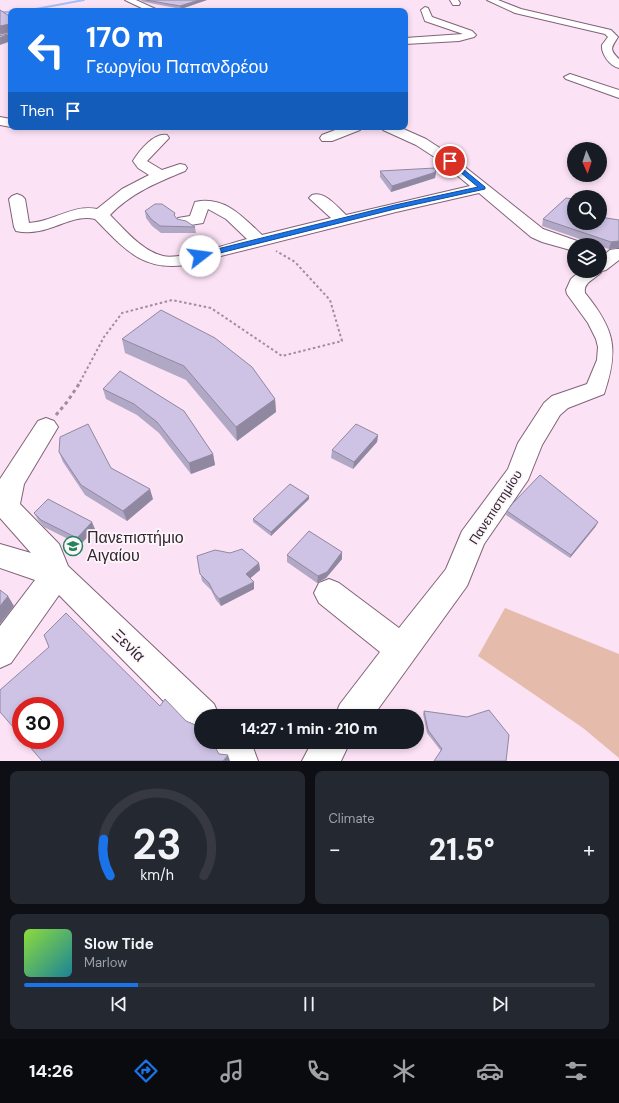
<!DOCTYPE html>
<html lang="en">
<head>
<meta charset="utf-8">
<style>
  :root { --surface:#171b24; --page:#242831; --text:#f1f3f6; --muted:#9ea1a6; --line:#363941; --accent:#1a73e8 }
  body { margin:0; font-family:"DM Sans",sans-serif; background:var(--page); color:var(--text); height:100vh; display:flex; flex-direction:column; font-size:15px; white-space:nowrap }
  * { box-sizing:border-box; margin:0 }
  p { font-size:13px; color:var(--muted) }
  .icon { flex:none; width:22px; height:22px; fill:none; stroke:currentColor; stroke-width:2; stroke-linecap:round; stroke-linejoin:round }
  .map { position:relative; height:761px; overflow:hidden }
  .side { display:flex; flex-direction:column; gap:10px; padding:10px; background:#0d0f14; flex:1 }
  .side>* { flex:none }
  .top-card { position:absolute; left:8px; top:8px; width:400px; height:122px; border-radius:8px; box-shadow:0 2px 6px #0003; background:#1a73e8; color:#fff; overflow:hidden }
  .needle { width:26px; rotate:177deg }
  .fabs { position:absolute; left:567px; top:142px; display:grid; gap:8px }
  .fabs a { display:grid; place-items:center; width:40px; height:40px; border-radius:50%; background:var(--surface); box-shadow:0 2px 6px #0003; font-size:20px }
  .speed { position:absolute; left:12px; top:697px; display:flex; gap:8px; font-size:20px; font-weight:700; text-align:center }
  .speed>* { display:grid; place-content:center; width:52px; height:52px; border-radius:50%; background:var(--surface); box-shadow:0 2px 6px #0003; line-height:1 }
  .speed .limit { border:6px solid #d22; background:#fff; color:#111 }
  .pin { position:absolute; display:grid; place-items:center; width:34px; height:34px; color:#fff; margin:-17px; border:2px solid #fff; border-radius:50%; box-shadow:0 1px 4px #0007 }
  .me { position:absolute; width:44px; margin:-22px; rotate:75deg; stroke-linejoin:round; filter:drop-shadow(0 0 3px #0008) }
  .turn { display:flex; align-items:center; gap:14px; height:84px; padding:0 12px; font-size:18px }
  .turn .icon { width:52px; height:52px; stroke-width:2.5 }
  .turn b { display:block; font-size:28px; line-height:34px }
  .then { display:flex; align-items:center; height:38px; padding:0 12px; background:#0003; gap:8px; font-size:15px }
  .big { font-size:30px; font-weight:800; line-height:1.1 }
  .side .tile { flex:1; display:flex; flex-direction:column; justify-content:center; gap:6px; min-width:0; padding:0 14px; border-radius:8px; background:var(--page) }
  .side .dial { align-items:center; gap:0 }
  .dial svg { height:104px; overflow:visible; fill:none; stroke:var(--line); stroke-width:7; stroke-linecap:round; text-anchor:middle }
  .dial text { fill:var(--text); stroke:none }
  .song { display:flex; align-items:center; gap:12px }
  .cover { width:48px; height:48px; border-radius:6px; background:linear-gradient(135deg,hsl(90 70% 55%),hsl(190 70% 35%)) }
  .played { height:4px; border-radius:2px; background:linear-gradient(90deg,var(--accent) 20%,var(--line) 20%) }
  .keys { display:flex; justify-content:space-around; direction:ltr }
  .heat { display:flex; justify-content:space-between; align-items:center; font-size:22px; direction:ltr }
  .side .tiles { flex:1; display:grid; gap:10px; grid-template-columns:1fr 1fr }
  .tile:last-child { grid-column:span 2 }
  .trip { position:absolute; left:194px; top:709px; width:230px; height:40px; border-radius:20px; background:var(--surface); box-shadow:0 2px 6px #0003; font-weight:800; line-height:40px; text-align:center }
  .menu { display:flex; height:64px; justify-content:space-around; align-items:center; background:#090b0e; color:var(--muted) }
  .menu .icon { width:28px; height:28px }
  .menu .selected { color:var(--accent) }
  .menu b { font-size:18px; color:var(--text) }
  .map>svg:first-child { display:block }
</style>
</head>
<body>
<div class="map">
<svg width="619" height="761" viewBox="0 0 619 761">
  <rect width="100%" height="100%" fill="#fce2f5"/>
  <polygon fill="#e5bcab" points="505,608 619,654 619,758 583,728 478,656"/>
  <g fill="none" stroke-linecap="round" stroke-linejoin="round">
    <g stroke="#a4bef7" stroke-width="2">
      <polyline points="25,11 84,0"/>
      <polyline points="0,12 11,12"/>
    </g>
    <defs>
      <g id="minor">
        <polygon points="125,0 136,0 160,11 148,11"/>
        <polygon points="450,0 458,0 460,3 459,5 453,5"/>
        <path d="M487 0H498L521 9 611 30 618 37C611 48 609 49 619 59V68C610 66 601 54 602 45L608 37 605 34 515 13Z"/>
        <polygon points="425,7 428,8 432,17 472,31 476,35 474,37 459,41 405,44 405,38 463,34 425,21 421,10"/>
        <polygon points="570,74 619,90 619,98 566,79 564,77"/>
        <polygon points="0,117 11,119 11,127 0,125"/>
        <polygon points="343,127 361,127 360,130 332,141 322,141 320,138 322,135"/>
        <path d="M382 127H399L426 139 446 152 543 229 580 242 582 245H574V251L542 242 531 237 479 193 396 212 185 265C141 271 124 248 95 219 70 213 47 238 16 231L14 227 9 199 12 196 17 194 22 196 25 199 29 223C53 222 73 204 97 209L122 189 149 175 138 168 133 161C139 151 154 132 167 135L169 138 147 161 162 170 180 164 185 165 187 168 185 171C158 182 131 193 110 215 124 229 142 251 163 256 180 260 228 244 247 239L226 219 208 209 203 223 184 226 178 224 176 221 178 218 190 216 195 202C224 195 243 217 262 235L331 218 309 198 312 195C325 191 336 206 346 215L470 186 436 158 416 145 383 130Z"/>
        <path d="M616 249H619V260L606 270 602 271C597 279 583 281 585 293 615 330 619 349 604 394L568 408 560 415 542 445 528 480 484 544 467 586 373 716H335L340 704 380 652 319 603 314 593 319 583 329 579 339 583 399 628 446 569 462 531 508 469 518 443 544 403 552 396 587 384 597 360 598 347 596 339 588 323 567 294 566 290 571 279 580 271H600V258L610 250Z"/>
        <polygon points="46,418 54,421 58,427 24,484 20,504 59,544 68,566 214,704 219,716 201,716 201,733 190,728 59,595 11,663 0,668 0,626 35,580 0,568 0,544 31,553 0,518 0,479 38,421"/>
        <polygon points="212,742 251,742 258,761 222,761 217,754"/>
        <polygon points="312,742 350,742 341,761 302,761"/>
      </g>
    </defs>
    <use href="#minor" stroke="#806379" stroke-width="2"/>
    <polyline stroke="#a18d9c" stroke-width="2" stroke-dasharray="2.5 2.5" stroke-linecap="butt" points="80,382 104,337 122,313 172,300 211,308 282,356 342,341 330,300 295,262 276,251"/>
    <polyline stroke="#a18d9c" stroke-width="3" stroke-dasharray="3.5 3.5" stroke-linecap="butt" points="56,415 67,402 81,381"/>
    <use href="#minor" fill="#fff" fill-rule="evenodd"/>
  </g>
  <g fill="#b1a8c5">
    <polygon points="140,0 207,0 181,9 144,2"/>
    <polygon points="380,171 436,172 435,178 391,192 380,177"/>
    <polygon points="145,211 175,213 175,217 177,219 195,227 196,233 161,233 152,226 146,218"/>
    <polygon points="543,219 574,223 619,220 619,248 609,249 600,246 600,245 597,245 542,226"/>
    <polygon points="122,339 275,399 276,412 237,441 186,380 125,353"/>
    <polygon points="103,389 184,411 213,454 215,465 191,474 159,433 137,415 106,399"/>
    <polygon points="378,435 377,442 353,469 331,458 332,450"/>
    <polygon points="59,452 111,468 153,499 127,521 85,495 63,462"/>
    <polygon points="309,499 271,536 253,522 253,519"/>
    <polygon points="507,511 596,526 570,558 506,515"/>
    <polygon points="34,513 95,529 80,545 44,527 38,520"/>
    <polygon points="287,555 342,559 326,578 317,583 287,562"/>
    <polygon points="197,556 259,563 260,570 250,578 254,582 254,589 221,606 216,600 211,590 202,581"/>
    <polygon points="424,711 506,761 441,751 427,733 423,714"/>
  </g>
  <g fill="#9088a0">
    <polygon points="199,0 207,0 181,9 180,6"/>
    <polygon points="10,24 11,32 0,34 0,26"/>
    <polygon points="11,33 11,41 0,45 0,37"/>
    <polygon points="436,172 435,178 391,192 392,186"/>
    <polygon points="619,241 619,248 609,249 611,242"/>
    <polygon points="275,399 276,412 237,441 236,427"/>
    <polygon points="378,435 377,442 353,469 354,462"/>
    <polygon points="213,454 215,465 191,474 189,463"/>
    <polygon points="150,489 153,499 127,521 123,511"/>
    <polygon points="309,496 309,499 271,536 271,532"/>
    <polygon points="92,522 95,529 80,545 77,538"/>
    <polygon points="598,522 596,526 570,558 571,555"/>
    <polygon points="342,552 342,559 326,578 317,583 318,576"/>
    <polygon points="259,563 260,570 247,581 246,574"/>
    <polygon points="254,582 254,589 221,606 219,599"/>
    <polygon points="8,596 14,606 0,624 0,606"/>
    <polygon points="228,755 230,761 223,761"/>
  </g>
  <g fill="#cec3e5" stroke="#9088a0">
    <polygon points="146,0 199,0 180,6"/>
    <polygon points="185,9 190,11 168,11"/>
    <polygon points="0,10 11,17 11,33 0,36 0,34 10,32 10,24 0,26"/>
    <polygon points="435,168 436,172 392,186 380,171"/>
    <polygon points="566,198 574,199 574,223 600,223 600,217 619,220 619,241 611,242 543,219"/>
    <polygon points="155,204 162,204 175,213 174,215 177,219 186,221 195,227 160,226 151,219 145,211"/>
    <polygon points="161,310 215,338 252,367 275,399 236,427 184,366 122,339"/>
    <polygon points="120,371 184,411 213,454 189,463 157,422 134,404 103,389"/>
    <polygon points="88,424 111,468 150,489 123,511 81,485 59,452 60,437"/>
    <polygon points="356,424 378,435 354,462 332,450"/>
    <polygon points="540,475 598,522 571,555 507,511 513,503"/>
    <polygon points="290,484 309,496 271,532 253,519"/>
    <polygon points="48,499 92,522 77,538 41,520 34,513"/>
    <polygon points="309,531 342,552 327,572 318,576 287,555"/>
    <polygon points="242,549 259,563 246,574 254,582 219,599 214,593 209,583 200,574 197,556 215,550 230,553"/>
    <polygon points="0,590 8,596 0,606"/>
    <polygon points="66,613 160,706 165,699 186,721 198,726 201,729 201,742 212,742 219,754 228,755 223,761 42,761 24,740 55,740 55,706 21,706 21,736 0,712 0,690 49,647 44,635"/>
    <polygon points="489,710 509,735 506,761 434,761 442,749 428,730 424,711 467,717"/>
  </g>
  <polygon fill="#1a73e8" stroke="#114b97" points="448,160 452,160 485,187 485,189 395,209 200,258 196,256 197,254 395,205 478,187 448,162"/>
  <defs>
    <symbol id="university-ring" viewBox="-11 -11 22 22"><circle r="9.5" fill="#fcf6fb" stroke="#22835c" stroke-width="1.5"/><path d="M0-5L7-2L0 1L-7-2ZM-4 1L0 2.5L4 1V4Q0 6-4 4Z" fill="#22835c"/></symbol>
  </defs>
  <g fill-rule="evenodd">
    <use href="#university-ring" x="62" y="535" width="22" height="22"/>
  </g>
  <g text-anchor="middle" stroke-width="3.5" stroke-linejoin="round" paint-order="stroke">
    <g font-size="13" fill="#332630" stroke="#fcf6fb">
      <text transform="translate(495 507) rotate(-57)" y="5">Πανεπιστημίου</text>
    </g>
    <g font-size="16" fill="#332630" stroke="#fcf6fb" text-anchor="start">
      <text x="87" y="543">Πανεπιστήμιο<tspan x="87" dy="18">Αιγαίου</tspan></text>
    </g>
    <g font-size="16" fill="#332630" stroke="#fcf6fb">
      <text transform="translate(129 645) rotate(44)" y="6">Ξενία</text>
    </g>
  </g>
</svg>
<div class="fabs">
<a><svg class="needle" viewBox="-14 -14 28 28"><path d="M0-13l5 13h-10z" fill="#e53935"/><path d="M0 13l5-13h-10z" fill="#9ea1a6"/></svg></a>
<a><svg class="icon" aria-label="search" viewBox="0 0 24 24"><circle cx="10" cy="10" r="6"/><path d="M15 15l6 6"/></svg></a>
<a><svg class="icon" aria-label="layers" viewBox="0 0 24 24"><path d="M12 4l9 5-9 5-9-5zM3 14l9 5 9-5"/></svg></a>
</div>
<div class="speed"><div class="limit">30</div></div>
<div class="pin" style="left:450px;top:161px;background:#d93025"><svg class="icon" aria-label="arrive" viewBox="0 0 24 24"><path d="M6 21V4h12l-3 4 3 4H6"/></svg></div>
<svg class="me" style="left:200px;top:256px" viewBox="-20 -20 40 40"><circle r="19" fill="#fff"/><path d="M0-13L10 11 0 6-10 11z" fill="#1a73e8"/></svg>
<div class="trip">14:27 · 1 min · 210 m</div>
<div class="top-card">
<div class="turn"><svg class="icon" aria-label="left" viewBox="0 0 24 24"><path d="M17 20v-9H6M10 6l-5 5 5 5"/></svg><div><b>170 m</b>Γεωργίου Παπανδρέου</div></div>
<div class="then">Then<svg class="icon" aria-label="arrive" viewBox="0 0 24 24"><path d="M6 21V4h12l-3 4 3 4H6"/></svg></div>
</div>
</div>
<section class="side">
<div class="tiles">
<div class="tile dial"><svg viewBox="0 0 100 80">
<path d="M14 69A42 42 0 1 1 86 69"/>
<path d="M14 69A42 42 0 0 1 9 41" stroke="#1a73e8"/>
<text x="50" y="56" font-size="32" font-weight="700">23</text>
<text x="50" y="72" font-size="11">km/h</text>
</svg></div>
<div class="tile"><p>Climate</p>
<div class="heat"><a>−</a><b class="big">21.5°</b><a>+</a></div>
</div>
<div class="tile">
<div class="song"><i class="cover"></i><div><b>Slow Tide</b><p>Marlow</p></div></div>
<div class="played"></div>
<div class="keys"><svg class="icon" aria-label="previous" viewBox="0 0 24 24"><path d="M18 5L8 12l10 7zM5 5v14"/></svg><svg class="icon" aria-label="pause" viewBox="0 0 24 24"><path d="M8 5v14M16 5v14"/></svg><svg class="icon" aria-label="next" viewBox="0 0 24 24"><path d="M6 5l10 7-10 7zM19 5v14"/></svg></div>
</div>
</div>
</section>
<nav class="menu">
<b>14:26</b>
<svg class="icon selected" aria-label="directions" viewBox="0 0 24 24"><path d="M12 3l9 9-9 9-9-9zM9 14v-3h6M13 9l2 2-2 2"/></svg>
<svg class="icon" aria-label="music" viewBox="0 0 24 24"><path d="M9 18V5l10-2v13"/><circle cx="6" cy="18" r="3"/><circle cx="16" cy="16" r="3"/></svg>
<svg class="icon" aria-label="phone" viewBox="0 0 24 24"><path d="M5 4h4l2 5-3 2q2 4 5 5l2-3 5 2v4C11 20 4 13 5 4z"/></svg>
<svg class="icon" aria-label="climate" viewBox="0 0 24 24"><path d="M12 3v18M4 7l16 10M4 17L20 7"/></svg>
<svg class="icon" aria-label="car" viewBox="0 0 24 24"><path d="M5 17H2v-5l4-1 3-4h7l3 4 3 1v5h-3M9 17h6M6 11h13"/><circle cx="7" cy="17" r="2"/><circle cx="17" cy="17" r="2"/></svg>
<svg class="icon" aria-label="filters" viewBox="0 0 24 24"><path d="M4 7h16M4 17h16"/><circle cx="9" cy="7" r="2"/><circle cx="15" cy="17" r="2"/></svg>
</nav>
</body>
</html>
